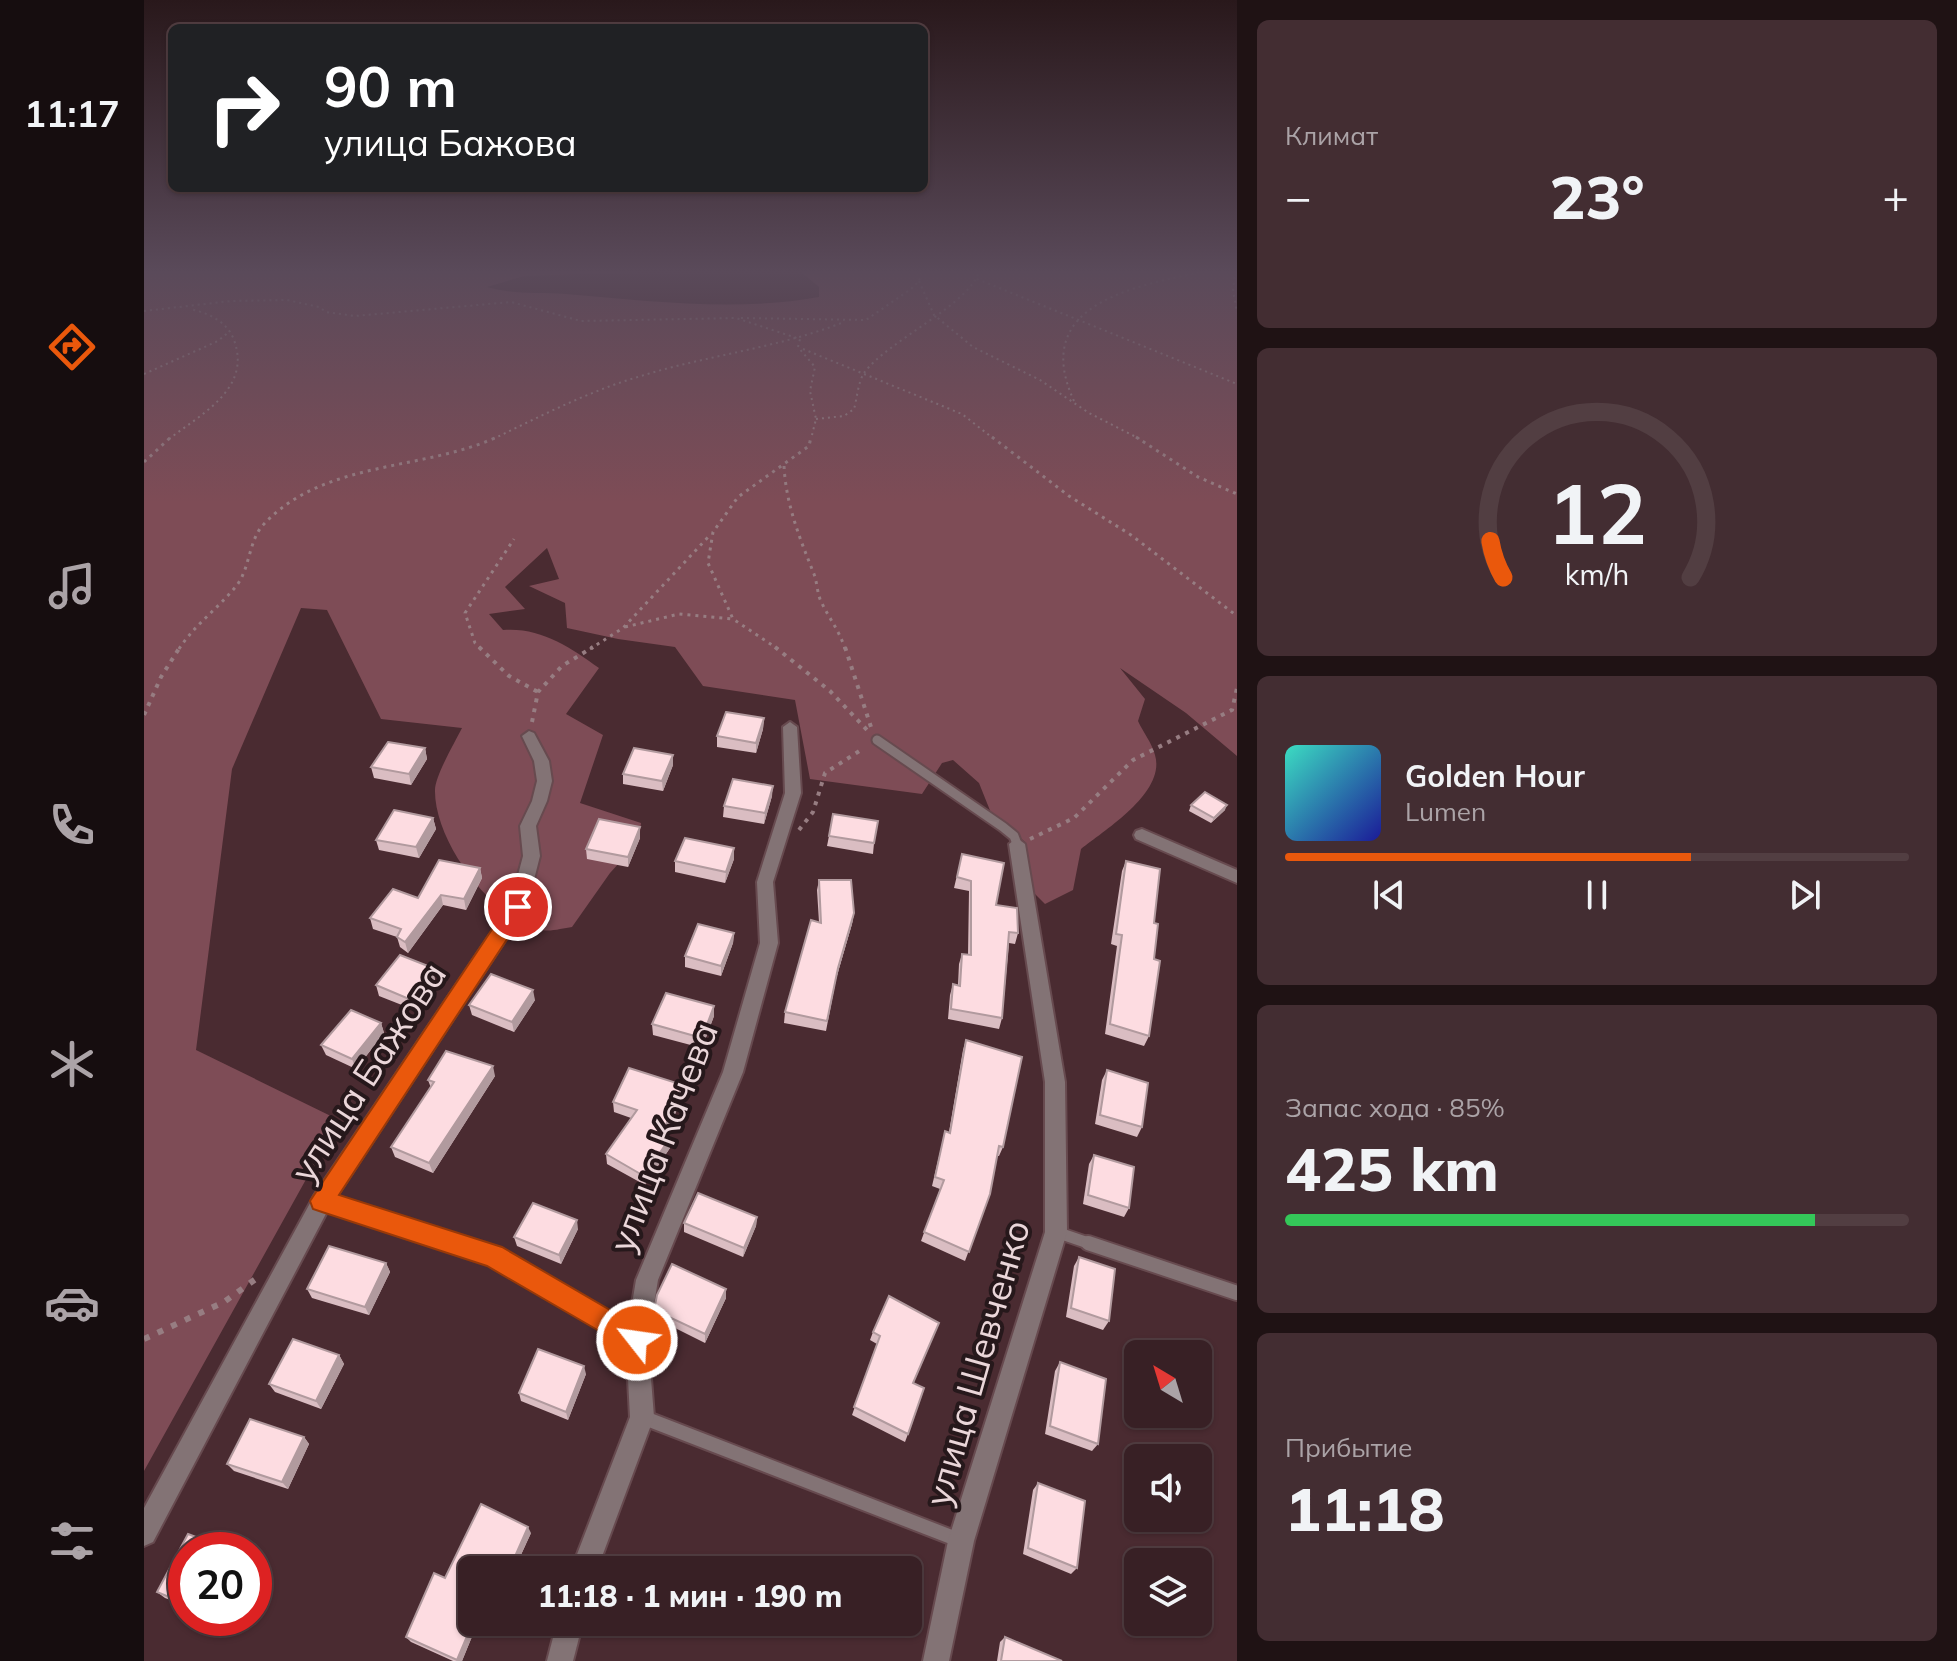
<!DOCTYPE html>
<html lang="ru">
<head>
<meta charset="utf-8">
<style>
  :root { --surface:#382025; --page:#432d32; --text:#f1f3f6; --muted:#aba3a7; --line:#523e42; --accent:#ea580c }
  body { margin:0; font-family:Mulish,sans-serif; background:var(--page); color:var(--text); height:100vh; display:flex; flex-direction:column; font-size:30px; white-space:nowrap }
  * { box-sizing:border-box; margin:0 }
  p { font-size:26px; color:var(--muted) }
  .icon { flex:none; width:44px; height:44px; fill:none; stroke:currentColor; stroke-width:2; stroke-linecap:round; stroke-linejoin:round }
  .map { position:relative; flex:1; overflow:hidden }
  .drawer { display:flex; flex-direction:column; gap:20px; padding:20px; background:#1f1214; width:720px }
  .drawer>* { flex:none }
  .guide { position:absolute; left:24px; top:24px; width:760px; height:168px; border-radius:12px; box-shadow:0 2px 6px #0004,0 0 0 2px var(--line); background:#202124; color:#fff; overflow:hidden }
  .needle { width:52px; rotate:322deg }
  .fabs { position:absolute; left:980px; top:1340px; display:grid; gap:16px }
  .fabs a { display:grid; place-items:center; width:88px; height:88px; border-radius:12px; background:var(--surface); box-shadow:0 2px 6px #0004,0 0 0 2px var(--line); font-size:40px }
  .speed { position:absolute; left:24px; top:1532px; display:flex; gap:16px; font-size:40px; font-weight:700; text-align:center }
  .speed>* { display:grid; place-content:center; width:104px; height:104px; border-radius:50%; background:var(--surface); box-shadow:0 2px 6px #0004,0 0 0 2px var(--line); line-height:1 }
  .speed .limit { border:12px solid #d22; background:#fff; color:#111 }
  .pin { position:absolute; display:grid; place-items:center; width:68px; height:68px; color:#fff; margin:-34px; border:4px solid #fff; border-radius:50%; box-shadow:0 2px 8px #0007 }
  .me { position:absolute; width:88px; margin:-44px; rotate:300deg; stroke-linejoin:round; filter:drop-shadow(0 0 6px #0008) }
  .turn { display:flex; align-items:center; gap:28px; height:168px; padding:0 24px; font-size:36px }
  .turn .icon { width:104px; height:104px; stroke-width:2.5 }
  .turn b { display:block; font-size:56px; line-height:68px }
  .big { font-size:60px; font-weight:800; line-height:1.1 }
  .drawer .card { flex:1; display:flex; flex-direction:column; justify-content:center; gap:12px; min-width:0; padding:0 28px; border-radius:12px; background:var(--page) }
  .drawer .dial { align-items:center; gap:0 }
  .dial svg { height:208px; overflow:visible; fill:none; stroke:var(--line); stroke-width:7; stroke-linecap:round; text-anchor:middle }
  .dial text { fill:var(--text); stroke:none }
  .song { display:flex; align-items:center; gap:24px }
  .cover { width:96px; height:96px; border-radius:12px; background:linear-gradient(135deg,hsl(170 70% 55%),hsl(240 70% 35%)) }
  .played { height:8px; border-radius:4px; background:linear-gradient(90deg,var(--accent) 65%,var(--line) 65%) }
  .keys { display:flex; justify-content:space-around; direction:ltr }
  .heat { display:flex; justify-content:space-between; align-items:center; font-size:44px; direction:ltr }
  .charge { height:12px; border-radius:6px; background:linear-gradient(90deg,#34c759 85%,var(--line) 0) }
  .trip { position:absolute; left:314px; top:1556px; width:464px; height:80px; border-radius:12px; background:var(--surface); box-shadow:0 2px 6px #0004,0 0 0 2px var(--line); font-weight:800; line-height:80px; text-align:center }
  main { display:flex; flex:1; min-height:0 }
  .tab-bar { display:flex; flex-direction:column; width:144px; justify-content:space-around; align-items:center; background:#160d0f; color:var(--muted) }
  .tab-bar .icon { width:56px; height:56px }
  .tab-bar .selected { color:var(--accent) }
  .tab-bar b { font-size:36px; color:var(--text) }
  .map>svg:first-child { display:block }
</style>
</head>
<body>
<main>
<nav class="tab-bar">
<b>11:17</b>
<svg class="icon selected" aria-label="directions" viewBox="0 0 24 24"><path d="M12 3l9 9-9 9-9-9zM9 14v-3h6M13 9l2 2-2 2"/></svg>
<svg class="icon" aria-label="music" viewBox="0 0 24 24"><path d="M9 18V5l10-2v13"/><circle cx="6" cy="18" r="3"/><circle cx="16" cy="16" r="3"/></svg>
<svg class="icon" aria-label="phone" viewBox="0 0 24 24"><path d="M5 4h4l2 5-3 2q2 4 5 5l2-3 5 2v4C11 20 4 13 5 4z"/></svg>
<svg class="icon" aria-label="climate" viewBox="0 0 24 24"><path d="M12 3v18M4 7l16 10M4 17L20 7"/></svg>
<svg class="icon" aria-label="car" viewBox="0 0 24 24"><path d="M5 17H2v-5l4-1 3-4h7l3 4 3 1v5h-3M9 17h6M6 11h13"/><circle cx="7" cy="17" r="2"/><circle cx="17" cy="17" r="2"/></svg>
<svg class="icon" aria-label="filters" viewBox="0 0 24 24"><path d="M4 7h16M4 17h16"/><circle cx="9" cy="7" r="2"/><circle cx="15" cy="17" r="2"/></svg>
</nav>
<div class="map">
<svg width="1093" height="1661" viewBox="0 0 1093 1661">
  <rect width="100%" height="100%" fill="#4a2b31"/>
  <path fill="#7e4c56" d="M0 271H530L380 276 343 287C370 295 394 292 422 294 506 301 592 312 675 297V287L656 271H1093V756L1042 713 976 668 1001 699 994 721C999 732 1008 743 1011 755 1022 792 962 829 937 849L929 890 901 904 885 888 881 842 847 813 835 783 809 760 798 763 778 794 666 779 651 700 559 686 531 647 474 639 423 628 421 603 385 586 415 579 403 548 361 587 381 609 345 614 359 630C396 627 426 647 455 668L422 714 459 735 436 803 497 823 495 841 466 873 428 927C419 928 407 932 398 930 348 920 290 841 291 790 291 776 311 742 318 728L237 719 183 610 157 608 88 769 52 1050 195 1120 0 1471Z"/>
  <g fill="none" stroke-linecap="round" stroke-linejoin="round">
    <defs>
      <polyline id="service-far2" points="733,740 859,827 870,836 873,844"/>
      <g id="service-far1">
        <polyline points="178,1201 314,1245"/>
        <polyline points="912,1232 950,1245"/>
      </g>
      <g id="service">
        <polyline points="308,1243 349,1256 491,1339"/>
        <polyline points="944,1243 1093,1293"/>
        <polyline points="498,1417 815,1540"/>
      </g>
      <g id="minor">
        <polygon points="646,722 653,727 657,793 629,882 634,943 599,1072 514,1280 504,1340 510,1417 453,1570 427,1570 486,1417 482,1340 492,1280 579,1072 616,943 613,882 641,793 639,727"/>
        <polygon points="385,731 390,733 405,761 408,781 403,801 392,826 396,856 383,907 185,1208 9,1542 0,1546 0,1508 171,1194 366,905 379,856 376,826 388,801 393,781 390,761 378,736"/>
        <polygon points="998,829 1093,870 1093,883 992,839 990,835 992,831"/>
        <polygon points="873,838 881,844 921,1082 923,1232 830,1541 805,1661 779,1661 804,1541 901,1232 901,1082 865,844"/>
        <polygon points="413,1622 439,1622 429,1661 403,1661"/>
      </g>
    </defs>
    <use href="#service-far2" stroke="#674a4f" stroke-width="13"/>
    <use href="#service-far1" stroke="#674a4f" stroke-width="15"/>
    <use href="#service" stroke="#674a4f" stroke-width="18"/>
    <use href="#minor" stroke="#674a4f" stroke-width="4"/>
    <g stroke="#977d82" stroke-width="2" stroke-dasharray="2 4" stroke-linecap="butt">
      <polyline points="1091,271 1089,291 1093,311"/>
      <polyline points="833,279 1093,384"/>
      <polyline points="775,281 790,315 829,347 896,380 945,413 996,439"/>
      <polyline points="0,311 87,301 143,300 175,307 182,312 211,316 367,302 437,321 592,318 656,339 654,347 671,367 666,391 672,419 667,439"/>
      <polyline points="597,318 722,320 767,289 775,281 777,271"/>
      <polyline points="659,349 818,414 850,439"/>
      <polyline points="0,374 74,341 86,331"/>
      <path d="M930 401C885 303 992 286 1062 271"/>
      <path d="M672 419 700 416 710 409C713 399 714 382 720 373 743 341 827 304 835 271"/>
      <path d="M25 439C57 414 108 389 90 340 83 321 64 313 46 309"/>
      <path d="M349 439C397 416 445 391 497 376 564 355 634 348 700 322"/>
    </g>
    <g stroke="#977d82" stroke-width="3" stroke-dasharray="3 5" stroke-linecap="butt">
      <polyline points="848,437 925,496 987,535 1093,616"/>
      <polyline points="992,437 1054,477 1093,494"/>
      <polyline points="0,462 27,437"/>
      <path d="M640 466C642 505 656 539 670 574 673 582 673 591 676 599 683 616 695 629 701 649"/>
      <polyline points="481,627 535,614 589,619"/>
      <path d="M35 649C51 624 75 608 93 585 106 568 105 539 120 524 180 460 279 471 353 437"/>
      <polyline points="337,649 331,643 321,613 370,539"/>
      <polyline points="446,649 479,628 567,534"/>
      <polyline points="634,649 589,619 564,563 569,532 594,497 665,446 667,437"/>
    </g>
    <g stroke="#977d82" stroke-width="4" stroke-dasharray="4 6" stroke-linecap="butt">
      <polyline points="335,647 365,676 394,692"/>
      <polyline points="631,647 686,691 723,730"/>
      <polyline points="701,647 727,727"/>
      <polyline points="0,715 17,677 36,647"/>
      <polyline points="388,722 394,692 418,666 449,647"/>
      <polyline points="655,830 669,812 681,773 720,748"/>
      <polyline points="886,839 930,818 989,760 1088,710 1093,688"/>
    </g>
    <polyline stroke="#977d82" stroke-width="6" stroke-dasharray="6 9" stroke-linecap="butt" points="0,1339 80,1302 113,1278"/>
    <use href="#service-far2" stroke="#837375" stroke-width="9"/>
    <use href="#service-far1" stroke="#837375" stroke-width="11"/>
    <use href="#service" stroke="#837375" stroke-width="14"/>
    <use href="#minor" fill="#837375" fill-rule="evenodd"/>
  </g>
  <g fill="#dabdc2">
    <polygon points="620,718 619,729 612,753 573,747 573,736"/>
    <polygon points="281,748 283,759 267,785 230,778 227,767"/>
    <polygon points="529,765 519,791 479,784 479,774"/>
    <polygon points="628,796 620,824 579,817 580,806"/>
    <polygon points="1047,805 1081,810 1067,823 1045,811"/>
    <polygon points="289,818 292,829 275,858 235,850 232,840"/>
    <polygon points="496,827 496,838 484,867 443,859 442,849"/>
    <polygon points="685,836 730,843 729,854 683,846"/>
    <polygon points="818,854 852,905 874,933 871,944 865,943 858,1018 855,1029 804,1019 806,995 809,984 814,985 815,964 818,954 824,955 825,891 810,888"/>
    <polygon points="590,859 581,883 531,872 531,861"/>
    <polygon points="982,861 1010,923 1010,959 1005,1036 1000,1046 961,1034 973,946 967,944 978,871"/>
    <polygon points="336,868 338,878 322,910 299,905 264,953 256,947 253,937 229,929 226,918 274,898"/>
    <polygon points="675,880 710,913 708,924 692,979 682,1031 640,1023 641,1012 675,922 673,890"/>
    <polygon points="590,933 589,943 577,976 541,967 541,956"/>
    <polygon points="291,979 268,1009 235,996 232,985"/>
    <polygon points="391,1000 370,1032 328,1015 325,1005"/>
    <polygon points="570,1016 558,1048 509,1035 508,1024"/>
    <polygon points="237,1023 240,1033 212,1069 182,1055 177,1045"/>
    <polygon points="822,1040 859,1147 855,1156 853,1156 846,1194 821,1261 777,1241 796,1189 788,1186 801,1131 805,1132 819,1050"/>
    <polygon points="963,1070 998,1127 993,1137 951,1124 958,1080"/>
    <polygon points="351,1076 289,1173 251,1157 247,1147 287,1088 284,1080"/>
    <polygon points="539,1095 522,1136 526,1148 501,1185 463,1164 462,1154 487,1118 470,1112 469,1102"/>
    <polygon points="950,1155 985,1208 980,1217 939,1204 945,1164"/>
    <polygon points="613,1217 612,1226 599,1257 540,1232 540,1223"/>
    <polygon points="434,1229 417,1264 373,1246 370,1237"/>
    <polygon points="935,1257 965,1321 959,1330 922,1317 930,1266"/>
    <polygon points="242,1263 246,1272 225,1315 168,1298 163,1289"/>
    <polygon points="582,1289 582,1298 561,1343 511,1318 510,1310"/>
    <polygon points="745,1296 769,1383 764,1434 761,1442 708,1415 733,1344 726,1340 729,1332"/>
    <polygon points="195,1355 200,1364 177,1409 131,1392 125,1384"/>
    <polygon points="916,1362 954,1444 948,1451 901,1434 911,1371"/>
    <polygon points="442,1374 424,1420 377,1401 375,1393"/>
    <polygon points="160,1437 165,1444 144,1489 90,1471 83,1464"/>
    <polygon points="894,1483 933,1568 927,1574 879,1554 889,1490"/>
    <polygon points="387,1533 370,1570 328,1570 328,1622 334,1622 318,1661 309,1661 267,1642 262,1637 301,1578"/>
    <polygon points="42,1550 42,1606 21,1598 13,1592"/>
    <polygon points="861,1637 918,1661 853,1661 856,1642"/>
  </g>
  <g fill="#b19a9e">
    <polygon points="620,718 619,729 612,753 612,743"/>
    <polygon points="281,748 283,759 267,785 265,774"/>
    <polygon points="529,755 529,765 519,791 518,781"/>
    <polygon points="629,786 628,796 620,824 621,813"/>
    <polygon points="1083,805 1081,810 1067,823 1070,818"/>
    <polygon points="289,818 292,829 275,858 272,847"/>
    <polygon points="496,827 496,838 484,867 484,857"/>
    <polygon points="590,848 590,859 581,883 582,872"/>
    <polygon points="336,868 338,878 322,910 320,899"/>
    <polygon points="297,895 299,905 264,953 261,942"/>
    <polygon points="710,913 708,924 692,979 682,1031 694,968"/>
    <polygon points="590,933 589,943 577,976 577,966"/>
    <polygon points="289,968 291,979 268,1009 265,999"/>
    <polygon points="389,990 391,1000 370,1032 368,1022"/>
    <polygon points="570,1006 570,1016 558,1048 558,1038"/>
    <polygon points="237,1023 240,1033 212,1069 208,1059"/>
    <polygon points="349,1066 351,1076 289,1173 285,1163"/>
    <polygon points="539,1085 539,1095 518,1144 518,1134"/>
    <polygon points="526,1138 526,1148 501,1185 500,1176"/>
    <polygon points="613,1217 612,1226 599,1257 600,1248"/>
    <polygon points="433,1220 434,1229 417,1264 415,1255"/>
    <polygon points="242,1263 246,1272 225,1315 221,1307"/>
    <polygon points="582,1289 582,1298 561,1343 561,1334"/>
    <polygon points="195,1355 200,1364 177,1409 172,1401"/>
    <polygon points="440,1366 442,1374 424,1420 422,1412"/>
    <polygon points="160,1437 165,1444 144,1489 138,1482"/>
    <polygon points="384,1527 387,1533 370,1570 365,1570"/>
    <polygon points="329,1622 334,1622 318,1661 314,1661 313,1660"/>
  </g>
  <g fill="#fddce1" stroke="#b19a9e" stroke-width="2">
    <polygon points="582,712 620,718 612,743 573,736"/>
    <polygon points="244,742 281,748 265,774 227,767"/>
    <polygon points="490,748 529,755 518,781 479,774"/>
    <polygon points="589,779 629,786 621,813 580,806"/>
    <polygon points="1061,792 1083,805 1070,818 1047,805"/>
    <polygon points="250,810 289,818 272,847 232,840"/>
    <polygon points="689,814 734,821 730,843 685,836"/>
    <polygon points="455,819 496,827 484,857 442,849"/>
    <polygon points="541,838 590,848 582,872 531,861"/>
    <polygon points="818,854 860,863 852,905 873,908 874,933 865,932 858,1018 807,1009 809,984 816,986 818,954 827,955 827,881 813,877"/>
    <polygon points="295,860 336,868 320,899 297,895 261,942 253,937 257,929 226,918 249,889 274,898"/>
    <polygon points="982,861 1016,869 1010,923 1014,924 1010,959 1016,961 1005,1036 966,1024 978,935 972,934"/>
    <polygon points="675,880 707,880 710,913 694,968 683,1021 641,1012 667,920 677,923"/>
    <polygon points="554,924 590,933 577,966 541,956"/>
    <polygon points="256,955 289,968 265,999 232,985"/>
    <polygon points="347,974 389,990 368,1022 325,1005"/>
    <polygon points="522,993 570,1006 558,1038 508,1024"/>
    <polygon points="207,1010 237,1023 208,1059 177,1045"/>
    <polygon points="822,1040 878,1057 859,1147 855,1146 846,1194 825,1252 780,1232 800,1180 791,1177 801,1131 806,1133"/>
    <polygon points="302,1051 349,1066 285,1163 247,1147 290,1082 284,1080"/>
    <polygon points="485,1068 539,1085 518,1134 526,1138 500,1176 462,1154 493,1110 469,1102"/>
    <polygon points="963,1070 1004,1083 998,1127 956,1115"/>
    <polygon points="950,1155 990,1167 985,1208 944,1195"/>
    <polygon points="554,1193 613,1217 600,1248 540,1223"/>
    <polygon points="389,1203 433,1220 415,1255 370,1237"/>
    <polygon points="185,1246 242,1263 221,1307 163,1289"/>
    <polygon points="935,1257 971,1269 965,1321 927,1308"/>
    <polygon points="528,1264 582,1289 561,1334 510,1310 513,1295"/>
    <polygon points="745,1296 795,1323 769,1383 780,1388 764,1434 710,1407 736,1336 729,1332"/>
    <polygon points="149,1339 195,1355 172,1401 125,1384"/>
    <polygon points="394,1349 440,1366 422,1412 375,1393"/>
    <polygon points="916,1362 962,1379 954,1444 906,1426"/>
    <polygon points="106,1419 160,1437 138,1482 83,1464"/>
    <polygon points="894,1483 941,1501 933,1568 884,1548"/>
    <polygon points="337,1504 384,1527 365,1570 328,1570 329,1622 313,1660 262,1637 290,1573 301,1578"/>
    <polygon points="44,1534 86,1550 42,1550 42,1604 13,1592"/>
    <polygon points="861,1637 918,1661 857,1661"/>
  </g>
  <linearGradient id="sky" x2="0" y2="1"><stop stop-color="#29181b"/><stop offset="0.54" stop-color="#5a4a5a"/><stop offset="1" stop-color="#5a4a5a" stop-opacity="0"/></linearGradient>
  <rect width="1093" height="503" fill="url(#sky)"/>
  <polygon fill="#ea580c" stroke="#983908" stroke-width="2" points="374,899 381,901 384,907 381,912 195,1195 358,1247 502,1331 506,1340 502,1349 493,1353 343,1266 178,1212 169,1209 166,1201 367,901"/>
  <g text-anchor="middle" stroke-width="8" stroke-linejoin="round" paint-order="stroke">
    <g font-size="36" fill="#ead6d9" stroke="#26181b">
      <text transform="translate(224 1072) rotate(-57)" y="13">улица Бажова</text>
      <text transform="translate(519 1137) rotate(-69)" y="13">улица Качева</text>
      <text transform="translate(833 1363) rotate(-74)" y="13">улица Шевченко</text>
    </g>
  </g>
</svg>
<div class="fabs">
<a><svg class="needle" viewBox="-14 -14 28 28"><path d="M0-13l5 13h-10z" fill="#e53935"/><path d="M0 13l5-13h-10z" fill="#aba3a7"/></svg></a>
<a><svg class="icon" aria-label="sound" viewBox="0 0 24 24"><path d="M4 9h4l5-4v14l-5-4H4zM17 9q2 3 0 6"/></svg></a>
<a><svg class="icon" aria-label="layers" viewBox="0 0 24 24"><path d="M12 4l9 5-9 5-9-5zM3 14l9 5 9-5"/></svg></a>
</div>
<div class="speed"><div class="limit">20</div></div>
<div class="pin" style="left:374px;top:907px;background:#d93025"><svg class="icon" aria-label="arrive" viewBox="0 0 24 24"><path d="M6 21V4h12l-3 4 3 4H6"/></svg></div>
<svg class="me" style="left:493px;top:1340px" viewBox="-20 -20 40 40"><circle r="17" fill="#ea580c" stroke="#fff" stroke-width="3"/><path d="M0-11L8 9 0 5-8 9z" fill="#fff"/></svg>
<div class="trip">11:18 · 1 мин · 190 m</div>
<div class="guide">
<div class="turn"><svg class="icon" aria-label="right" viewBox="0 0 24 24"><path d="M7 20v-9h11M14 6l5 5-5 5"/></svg><div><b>90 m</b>улица Бажова</div></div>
</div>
</div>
<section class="drawer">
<div class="card"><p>Климат</p>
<div class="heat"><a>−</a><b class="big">23°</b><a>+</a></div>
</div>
<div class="card dial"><svg viewBox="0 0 100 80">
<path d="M14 69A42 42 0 1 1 86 69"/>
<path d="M14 69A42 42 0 0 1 9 55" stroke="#ea580c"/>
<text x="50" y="56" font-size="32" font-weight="700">12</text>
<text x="50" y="72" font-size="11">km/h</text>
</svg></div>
<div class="card">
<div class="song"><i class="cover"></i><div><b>Golden Hour</b><p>Lumen</p></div></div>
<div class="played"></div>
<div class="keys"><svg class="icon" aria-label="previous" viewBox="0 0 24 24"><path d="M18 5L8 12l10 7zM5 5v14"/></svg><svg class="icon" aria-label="pause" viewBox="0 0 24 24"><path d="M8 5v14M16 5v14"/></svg><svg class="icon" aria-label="next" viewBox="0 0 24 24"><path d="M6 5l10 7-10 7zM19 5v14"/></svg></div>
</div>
<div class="card"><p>Запас хода · 85%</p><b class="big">425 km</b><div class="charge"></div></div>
<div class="card"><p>Прибытие</p><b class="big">11:18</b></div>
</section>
</main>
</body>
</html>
